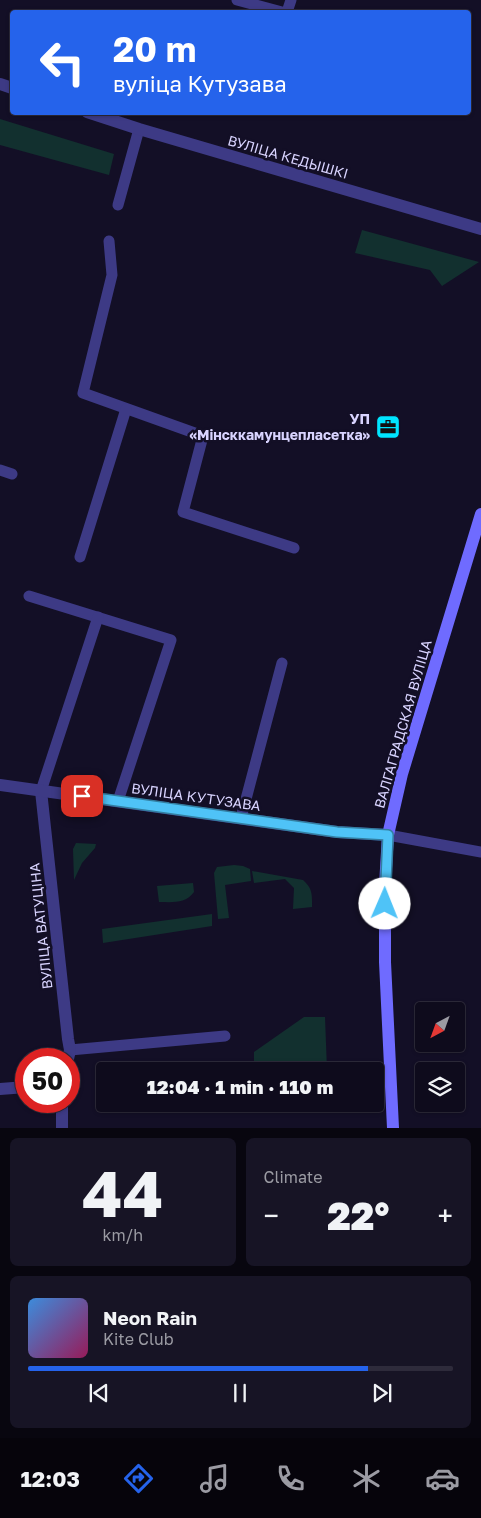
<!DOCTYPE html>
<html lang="en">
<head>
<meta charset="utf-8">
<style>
  :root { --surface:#0e0b1c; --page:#171425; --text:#f1f3f6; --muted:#9b9ba3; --line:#2e2b3b; --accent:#2563eb }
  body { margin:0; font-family:"Golos Text",sans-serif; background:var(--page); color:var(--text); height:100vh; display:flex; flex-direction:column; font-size:19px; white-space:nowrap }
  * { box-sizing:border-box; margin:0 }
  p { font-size:16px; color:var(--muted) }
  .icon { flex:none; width:28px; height:28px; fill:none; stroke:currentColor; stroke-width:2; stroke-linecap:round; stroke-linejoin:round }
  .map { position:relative; height:1128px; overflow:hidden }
  .side { display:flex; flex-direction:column; gap:10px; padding:10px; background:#08060f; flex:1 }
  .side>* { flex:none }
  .top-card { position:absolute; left:10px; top:10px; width:461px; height:105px; border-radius:5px; box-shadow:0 1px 4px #0004,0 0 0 1px var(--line); background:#2563eb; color:#fff; overflow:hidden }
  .needle { width:32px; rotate:221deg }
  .controls { position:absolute; left:415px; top:1002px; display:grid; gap:10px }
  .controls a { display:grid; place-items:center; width:50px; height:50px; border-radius:5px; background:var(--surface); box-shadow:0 1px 4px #0004,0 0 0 1px var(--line); font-size:25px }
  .speed { position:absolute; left:15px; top:1048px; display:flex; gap:10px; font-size:25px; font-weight:700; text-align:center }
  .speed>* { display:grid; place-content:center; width:65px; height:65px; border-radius:50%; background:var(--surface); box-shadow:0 1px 4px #0004,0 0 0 1px var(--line); line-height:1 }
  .speed .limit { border:8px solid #d22; background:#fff; color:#111 }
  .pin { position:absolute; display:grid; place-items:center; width:42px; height:42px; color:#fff; margin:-21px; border-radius:10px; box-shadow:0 2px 8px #0006 }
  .me { position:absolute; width:55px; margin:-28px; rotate:1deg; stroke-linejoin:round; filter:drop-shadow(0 0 4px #0008) }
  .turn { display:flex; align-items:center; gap:18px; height:105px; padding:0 20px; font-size:22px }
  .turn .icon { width:65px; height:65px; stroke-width:2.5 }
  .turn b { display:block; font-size:35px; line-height:42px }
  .big { font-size:38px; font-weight:800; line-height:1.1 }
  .side .tile { flex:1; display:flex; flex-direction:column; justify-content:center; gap:8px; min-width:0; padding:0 18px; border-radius:8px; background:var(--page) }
  .side .dial { align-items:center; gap:0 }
  .dial b { font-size:65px; line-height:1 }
  .song { display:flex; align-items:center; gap:15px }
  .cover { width:60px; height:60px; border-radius:8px; background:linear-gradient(135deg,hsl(210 70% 55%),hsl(330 70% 35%)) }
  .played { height:5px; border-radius:2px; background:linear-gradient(90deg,var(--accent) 80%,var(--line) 80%) }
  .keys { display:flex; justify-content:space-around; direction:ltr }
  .heat { display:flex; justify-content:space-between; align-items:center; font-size:28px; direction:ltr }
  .side .tiles { flex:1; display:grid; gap:10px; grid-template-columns:1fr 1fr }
  .tile:last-child { grid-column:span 2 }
  .trip { position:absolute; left:96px; top:1062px; width:288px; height:50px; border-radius:5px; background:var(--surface); box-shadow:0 1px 4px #0004,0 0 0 1px var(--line); font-weight:800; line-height:50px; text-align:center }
  .tab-bar { display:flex; height:80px; justify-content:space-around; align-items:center; background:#06040b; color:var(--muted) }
  .tab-bar .icon { width:35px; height:35px }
  .tab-bar .current { color:var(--accent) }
  .tab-bar b { font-size:22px; color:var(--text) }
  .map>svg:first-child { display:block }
</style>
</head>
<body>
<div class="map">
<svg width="481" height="1128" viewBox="0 0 481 1128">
  <rect width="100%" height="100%" fill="#130f26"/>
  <g fill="#12302f">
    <polygon points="0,119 114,154 109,175 0,145"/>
    <polygon points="362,230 479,262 442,286 430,270 355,253"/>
    <polygon points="76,843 96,844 95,848 82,863 74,880 73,849"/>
    <polygon points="234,865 243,866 250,869 251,881 225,885 229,918 218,919 214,873 217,867"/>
    <path d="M252 871 303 880C313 889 312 895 312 907L293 909 294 888 285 879 254 883Z"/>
    <path d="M193 883 194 892C185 904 173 902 159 902L157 886Z"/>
    <polygon points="212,914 212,926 103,943 102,929"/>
    <polygon points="304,1017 325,1017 327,1070 254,1071 254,1052"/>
  </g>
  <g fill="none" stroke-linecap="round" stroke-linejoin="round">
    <g stroke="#3d3a85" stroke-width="11">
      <polyline points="237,0 282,12"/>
      <polyline points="287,12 291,0"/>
      <polyline points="118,205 139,129"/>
      <polyline points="109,241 112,275 83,393 203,436 183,512 294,548"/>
      <polyline points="0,470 12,474"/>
      <polyline points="80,557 126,409"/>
      <polyline points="29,596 171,640 118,801"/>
      <polyline points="41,791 98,617"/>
      <polyline points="241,818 282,663"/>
      <polyline points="388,835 481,852"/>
      <polyline points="70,1050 225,1036"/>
    </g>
    <g stroke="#3d3a85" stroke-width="12">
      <polyline points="41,791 68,1039 70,1050 68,1059"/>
      <polyline points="0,1089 26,1087"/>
      <polyline points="62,1101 62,1128"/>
    </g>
    <g stroke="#3d3a85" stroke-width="12">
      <polyline points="0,84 12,88"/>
      <polyline points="87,112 139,129 481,229"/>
      <polyline points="0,785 337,832 388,835"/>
    </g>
    <polyline stroke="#6f6bff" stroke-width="12" points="393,1128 385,962 385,885 388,835 402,774 481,514"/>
  </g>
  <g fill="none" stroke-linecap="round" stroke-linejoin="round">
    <defs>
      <polyline id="route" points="82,796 337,832 388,835 385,904"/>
    </defs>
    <use href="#route" stroke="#337fa1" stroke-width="12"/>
    <use href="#route" stroke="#4fc3f7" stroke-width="9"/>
  </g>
  <defs>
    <symbol id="office-square" viewBox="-11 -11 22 22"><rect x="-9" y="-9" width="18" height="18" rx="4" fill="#00e5ff" stroke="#130f26"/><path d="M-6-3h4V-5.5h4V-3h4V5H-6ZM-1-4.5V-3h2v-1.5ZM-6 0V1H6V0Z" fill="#111"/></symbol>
  </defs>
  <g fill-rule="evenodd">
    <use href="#office-square" x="374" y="413" width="28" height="28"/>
  </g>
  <g text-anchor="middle" stroke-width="5" stroke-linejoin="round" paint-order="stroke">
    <g font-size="14" fill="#d9d4ff" stroke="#130f26">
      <text transform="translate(288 157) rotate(16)" y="5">ВУЛІЦА КЕДЫШКІ</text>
      <text transform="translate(403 724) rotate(-74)" y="5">ВАЛГАГРАДСКАЯ ВУЛІЦА</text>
      <text transform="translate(196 797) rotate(8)" y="5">ВУЛІЦА КУТУЗАВА</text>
      <text transform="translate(41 926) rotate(-96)" y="5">ВУЛІЦА ВАТУЦІНА</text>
    </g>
    <g font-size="14" font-weight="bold" fill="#d9d4ff" stroke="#130f26" text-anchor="end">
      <text x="370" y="424">УП<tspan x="370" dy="16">«Мінсккамунцепласетка»</tspan></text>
    </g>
  </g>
</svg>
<div class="controls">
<a><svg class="needle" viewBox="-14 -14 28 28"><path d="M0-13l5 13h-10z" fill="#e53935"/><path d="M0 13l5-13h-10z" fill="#9b9ba3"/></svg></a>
<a><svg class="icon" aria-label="layers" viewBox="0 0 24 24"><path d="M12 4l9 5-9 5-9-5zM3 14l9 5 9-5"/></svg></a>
</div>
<div class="speed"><div class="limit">50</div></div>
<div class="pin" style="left:82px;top:796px;background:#d93025"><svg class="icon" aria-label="arrive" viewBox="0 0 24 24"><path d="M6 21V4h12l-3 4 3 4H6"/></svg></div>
<svg class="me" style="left:385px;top:904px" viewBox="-20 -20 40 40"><circle r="19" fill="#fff"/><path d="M0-13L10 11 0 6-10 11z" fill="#4fc3f7"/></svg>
<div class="trip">12:04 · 1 min · 110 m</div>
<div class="top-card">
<div class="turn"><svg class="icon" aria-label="left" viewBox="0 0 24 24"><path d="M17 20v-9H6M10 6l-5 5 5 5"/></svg><div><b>20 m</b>вуліца Кутузава</div></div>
</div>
</div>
<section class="side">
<div class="tiles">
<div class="tile dial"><b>44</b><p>km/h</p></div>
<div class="tile"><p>Climate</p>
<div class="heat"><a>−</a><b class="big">22°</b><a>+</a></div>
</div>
<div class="tile">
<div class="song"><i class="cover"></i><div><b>Neon Rain</b><p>Kite Club</p></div></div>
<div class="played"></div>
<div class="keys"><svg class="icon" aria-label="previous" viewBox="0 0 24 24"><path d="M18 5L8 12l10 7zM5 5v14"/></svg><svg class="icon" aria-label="pause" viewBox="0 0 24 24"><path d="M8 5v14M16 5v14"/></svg><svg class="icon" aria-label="next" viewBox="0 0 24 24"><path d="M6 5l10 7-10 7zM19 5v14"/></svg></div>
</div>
</div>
</section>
<nav class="tab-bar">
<b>12:03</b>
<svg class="icon current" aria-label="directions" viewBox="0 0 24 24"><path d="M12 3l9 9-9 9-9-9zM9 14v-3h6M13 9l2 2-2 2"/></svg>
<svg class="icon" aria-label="music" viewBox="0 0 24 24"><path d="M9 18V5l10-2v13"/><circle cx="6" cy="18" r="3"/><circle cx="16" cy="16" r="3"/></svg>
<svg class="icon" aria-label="phone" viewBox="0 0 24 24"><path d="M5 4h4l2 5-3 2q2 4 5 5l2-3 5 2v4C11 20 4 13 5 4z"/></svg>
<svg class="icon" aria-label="climate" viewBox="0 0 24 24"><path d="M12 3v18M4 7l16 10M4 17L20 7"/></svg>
<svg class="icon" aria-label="car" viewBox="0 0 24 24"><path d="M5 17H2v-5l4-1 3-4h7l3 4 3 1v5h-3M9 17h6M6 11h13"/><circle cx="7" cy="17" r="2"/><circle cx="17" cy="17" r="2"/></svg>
</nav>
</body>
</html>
